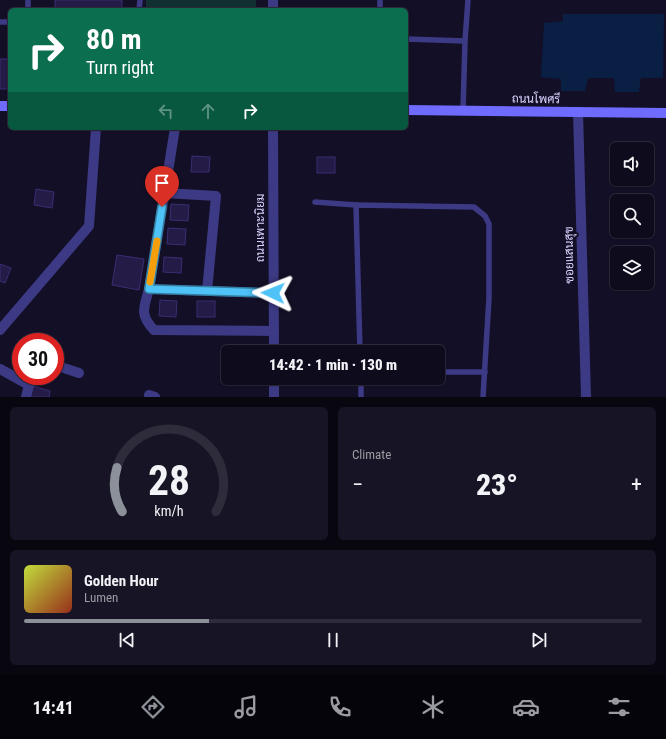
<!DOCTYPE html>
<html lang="en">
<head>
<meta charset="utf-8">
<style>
  :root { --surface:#0e0b1c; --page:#171425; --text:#f1f3f6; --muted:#9b9ba3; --line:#2e2b3b; --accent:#8c9099 }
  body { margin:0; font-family:"Roboto Condensed",Sarabun,sans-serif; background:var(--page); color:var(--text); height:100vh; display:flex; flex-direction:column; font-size:15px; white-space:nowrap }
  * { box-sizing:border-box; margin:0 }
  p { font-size:13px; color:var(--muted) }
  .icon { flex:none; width:22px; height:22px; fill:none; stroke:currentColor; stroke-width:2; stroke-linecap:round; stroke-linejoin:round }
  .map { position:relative; height:397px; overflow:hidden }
  .panel { display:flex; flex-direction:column; gap:10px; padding:10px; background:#08060f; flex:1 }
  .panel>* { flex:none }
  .top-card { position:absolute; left:8px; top:8px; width:400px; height:122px; border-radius:6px; box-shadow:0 1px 3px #0004,0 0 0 1px var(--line); background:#0b6e4f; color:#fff; overflow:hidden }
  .controls { position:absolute; left:610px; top:142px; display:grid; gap:8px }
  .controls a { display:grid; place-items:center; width:44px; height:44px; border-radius:6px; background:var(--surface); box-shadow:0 1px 3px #0004,0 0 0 1px var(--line); font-size:20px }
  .speed { position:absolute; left:12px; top:333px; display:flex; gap:8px; font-size:20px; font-weight:700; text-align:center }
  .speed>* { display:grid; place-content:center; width:52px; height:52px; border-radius:50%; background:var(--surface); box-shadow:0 1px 3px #0004,0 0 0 1px var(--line); line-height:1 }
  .speed .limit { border:6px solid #d22; background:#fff; color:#111 }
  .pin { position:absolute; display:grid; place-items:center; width:34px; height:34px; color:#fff; margin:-41px -17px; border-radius:50% 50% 50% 0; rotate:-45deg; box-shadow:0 0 4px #0007 }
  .pin .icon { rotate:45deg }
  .me { position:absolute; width:44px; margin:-22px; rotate:272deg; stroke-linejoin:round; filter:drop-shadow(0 0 3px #0008) }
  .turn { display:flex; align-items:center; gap:14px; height:84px; padding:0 12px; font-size:18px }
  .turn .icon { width:52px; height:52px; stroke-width:2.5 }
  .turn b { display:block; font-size:28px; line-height:34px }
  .lanes { display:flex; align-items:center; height:38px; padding:0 12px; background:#0003; justify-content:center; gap:20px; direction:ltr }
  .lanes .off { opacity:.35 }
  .big { font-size:30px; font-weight:800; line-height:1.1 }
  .panel .tile { flex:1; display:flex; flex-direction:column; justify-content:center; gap:6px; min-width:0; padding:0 14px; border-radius:6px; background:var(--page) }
  .panel .dial { align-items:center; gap:0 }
  .dial svg { height:104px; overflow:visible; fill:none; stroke:var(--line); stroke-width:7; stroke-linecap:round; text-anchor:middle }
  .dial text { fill:var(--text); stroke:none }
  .song { display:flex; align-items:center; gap:12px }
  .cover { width:48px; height:48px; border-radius:6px; background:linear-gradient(135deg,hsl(70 70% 55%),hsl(10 70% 35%)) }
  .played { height:4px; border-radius:2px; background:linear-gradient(90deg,var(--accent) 30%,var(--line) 30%) }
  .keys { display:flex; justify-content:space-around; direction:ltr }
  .heat { display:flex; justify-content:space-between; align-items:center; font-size:22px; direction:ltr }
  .panel .tiles { flex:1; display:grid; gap:10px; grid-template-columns:1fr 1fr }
  .tile:last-child { grid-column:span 2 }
  .trip { position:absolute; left:221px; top:345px; width:224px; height:40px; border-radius:6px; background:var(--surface); box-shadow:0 1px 3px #0004,0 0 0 1px var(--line); font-weight:800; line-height:40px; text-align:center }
  .menu { display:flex; height:64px; justify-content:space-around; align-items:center; background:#06040b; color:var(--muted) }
  .menu .icon { width:28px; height:28px }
  .menu .active { color:var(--accent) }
  .menu b { font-size:18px; color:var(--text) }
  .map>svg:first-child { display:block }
</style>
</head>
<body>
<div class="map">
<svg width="666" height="397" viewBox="0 0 666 397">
  <rect width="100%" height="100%" fill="#130f26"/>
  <rect fill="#12302f" x="146" y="0" width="110" height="10"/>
  <polygon fill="#0a1f44" points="563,14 664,14 663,78 641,78 639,92 615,92 614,78 588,78 585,91 561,91 561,79 541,77 544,23 563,21"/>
  <g fill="#241b47" stroke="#3b2d73">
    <rect x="55" y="0" width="67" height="10"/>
    <rect x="0" y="59" width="10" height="30"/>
    <polygon points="192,156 210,157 209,172 191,172"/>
    <rect x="317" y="157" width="18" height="16"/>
    <polygon points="36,189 54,192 52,208 34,205"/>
    <polygon points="171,204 189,205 188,221 170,220"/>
    <polygon points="168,228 186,229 185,245 167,244"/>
    <polygon points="117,255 144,259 139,290 112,285"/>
    <polygon points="164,257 182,258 181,273 163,272"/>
    <polygon points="0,264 11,268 5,283 0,281"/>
    <polygon points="160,300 177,301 176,317 159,316"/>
    <rect x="197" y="301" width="18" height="16"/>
    <polygon points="33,386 50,391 49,397 30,397"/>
  </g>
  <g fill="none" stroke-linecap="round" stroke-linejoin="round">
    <g stroke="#3d3a85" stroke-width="5.5">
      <polyline points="28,10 28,0"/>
      <polyline points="139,10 140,0"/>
      <polyline points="380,10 380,0"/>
      <polyline points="0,22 10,22"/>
      <polyline points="406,39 465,41 463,111"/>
      <polyline points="465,41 468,0"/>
      <polyline points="315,202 356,205"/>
      <polyline points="360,352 356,205 474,207 485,216 489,224 489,298 483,397"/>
      <polyline points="438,372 485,372"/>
      <polyline points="361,397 361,378"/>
    </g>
    <g stroke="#3d3a85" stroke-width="10">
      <polyline points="578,112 586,397"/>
      <path d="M175 128 149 289C144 308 139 314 154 330L274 331"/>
      <polyline points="165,193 216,196 207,291"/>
      <polyline points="149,289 273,293"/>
      <polyline points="0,330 89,226 96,128"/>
      <polyline points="55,365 79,373"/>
      <polyline points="0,369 29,385 37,376"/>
      <polyline points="149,395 155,397"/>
      <polyline points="26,397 29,385"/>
    </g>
    <g stroke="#3d3a85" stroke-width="10">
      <polyline points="273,10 273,0"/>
      <polyline points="273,128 274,352"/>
      <polyline points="274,378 274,397"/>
    </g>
    <g stroke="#6f6bff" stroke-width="10">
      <polyline points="0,106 10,106"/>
      <polyline points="406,110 666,113"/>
    </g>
  </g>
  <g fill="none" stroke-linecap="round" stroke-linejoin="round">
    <defs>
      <polyline id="route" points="162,207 149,289 273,293"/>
    </defs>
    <use href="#route" stroke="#337fa1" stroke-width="10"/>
    <use href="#route" stroke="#4fc3f7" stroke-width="7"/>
    <polyline stroke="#f59e0b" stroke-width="7" points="150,282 157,241"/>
  </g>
  <g text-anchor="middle" stroke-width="4" stroke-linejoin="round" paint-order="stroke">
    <g font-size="12" fill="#d9d4ff" stroke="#130f26">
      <text transform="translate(536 99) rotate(1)" y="4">ถนนโพศรี</text>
      <text transform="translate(260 228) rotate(-90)" y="4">ถนนเพาะนิยม</text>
      <text transform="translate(569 255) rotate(-91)" y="4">ซอยแสนสุข</text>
    </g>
  </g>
</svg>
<div class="controls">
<a><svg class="icon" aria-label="sound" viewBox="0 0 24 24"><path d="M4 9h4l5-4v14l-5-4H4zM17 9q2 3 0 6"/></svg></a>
<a><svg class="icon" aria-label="search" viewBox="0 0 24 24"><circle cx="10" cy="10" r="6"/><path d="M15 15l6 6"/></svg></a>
<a><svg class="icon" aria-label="layers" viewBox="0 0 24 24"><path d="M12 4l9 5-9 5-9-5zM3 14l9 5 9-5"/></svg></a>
</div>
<div class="speed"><div class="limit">30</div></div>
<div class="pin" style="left:162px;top:207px;background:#d93025"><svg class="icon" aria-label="arrive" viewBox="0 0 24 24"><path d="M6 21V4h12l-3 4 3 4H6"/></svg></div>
<svg class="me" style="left:273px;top:293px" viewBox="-20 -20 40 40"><path d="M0-17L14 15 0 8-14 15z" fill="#4fc3f7" stroke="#fff" stroke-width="4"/></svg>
<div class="trip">14:42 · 1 min · 130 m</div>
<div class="top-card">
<div class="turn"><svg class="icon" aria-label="right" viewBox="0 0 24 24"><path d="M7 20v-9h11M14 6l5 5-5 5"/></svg><div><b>80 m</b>Turn right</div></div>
<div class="lanes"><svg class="icon off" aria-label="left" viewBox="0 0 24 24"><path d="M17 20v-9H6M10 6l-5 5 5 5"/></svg><svg class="icon off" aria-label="ahead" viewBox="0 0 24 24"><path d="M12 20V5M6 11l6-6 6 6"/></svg><svg class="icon" aria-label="right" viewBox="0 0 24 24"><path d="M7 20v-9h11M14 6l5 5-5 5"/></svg></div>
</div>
</div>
<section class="panel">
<div class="tiles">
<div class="tile dial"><svg viewBox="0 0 100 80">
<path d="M14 69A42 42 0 1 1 86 69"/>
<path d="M14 69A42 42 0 0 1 10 35" stroke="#8c9099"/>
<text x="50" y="56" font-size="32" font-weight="700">28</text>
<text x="50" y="72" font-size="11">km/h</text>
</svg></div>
<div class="tile"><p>Climate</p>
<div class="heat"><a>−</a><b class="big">23°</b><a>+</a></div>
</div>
<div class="tile">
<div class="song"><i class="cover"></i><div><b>Golden Hour</b><p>Lumen</p></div></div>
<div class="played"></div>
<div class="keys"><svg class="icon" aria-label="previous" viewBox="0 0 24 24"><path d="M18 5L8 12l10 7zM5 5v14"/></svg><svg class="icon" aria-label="pause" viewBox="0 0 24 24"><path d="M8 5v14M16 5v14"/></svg><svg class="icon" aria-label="next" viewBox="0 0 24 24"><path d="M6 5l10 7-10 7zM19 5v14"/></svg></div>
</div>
</div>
</section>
<nav class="menu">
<b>14:41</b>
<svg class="icon active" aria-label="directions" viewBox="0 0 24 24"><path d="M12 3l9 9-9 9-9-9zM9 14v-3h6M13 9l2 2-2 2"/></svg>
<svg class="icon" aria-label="music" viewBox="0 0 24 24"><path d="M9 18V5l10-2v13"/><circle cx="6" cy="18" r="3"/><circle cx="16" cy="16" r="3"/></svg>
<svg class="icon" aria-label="phone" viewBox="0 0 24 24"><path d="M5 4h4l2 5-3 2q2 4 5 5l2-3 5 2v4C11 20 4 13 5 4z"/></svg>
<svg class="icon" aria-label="climate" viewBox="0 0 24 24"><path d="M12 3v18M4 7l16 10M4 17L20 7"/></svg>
<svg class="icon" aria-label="car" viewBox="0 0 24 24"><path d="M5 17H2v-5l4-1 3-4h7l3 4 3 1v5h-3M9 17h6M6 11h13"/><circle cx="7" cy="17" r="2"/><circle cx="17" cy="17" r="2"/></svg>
<svg class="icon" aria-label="filters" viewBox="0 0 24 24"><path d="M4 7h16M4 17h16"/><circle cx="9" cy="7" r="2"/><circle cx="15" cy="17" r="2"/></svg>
</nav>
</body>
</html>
